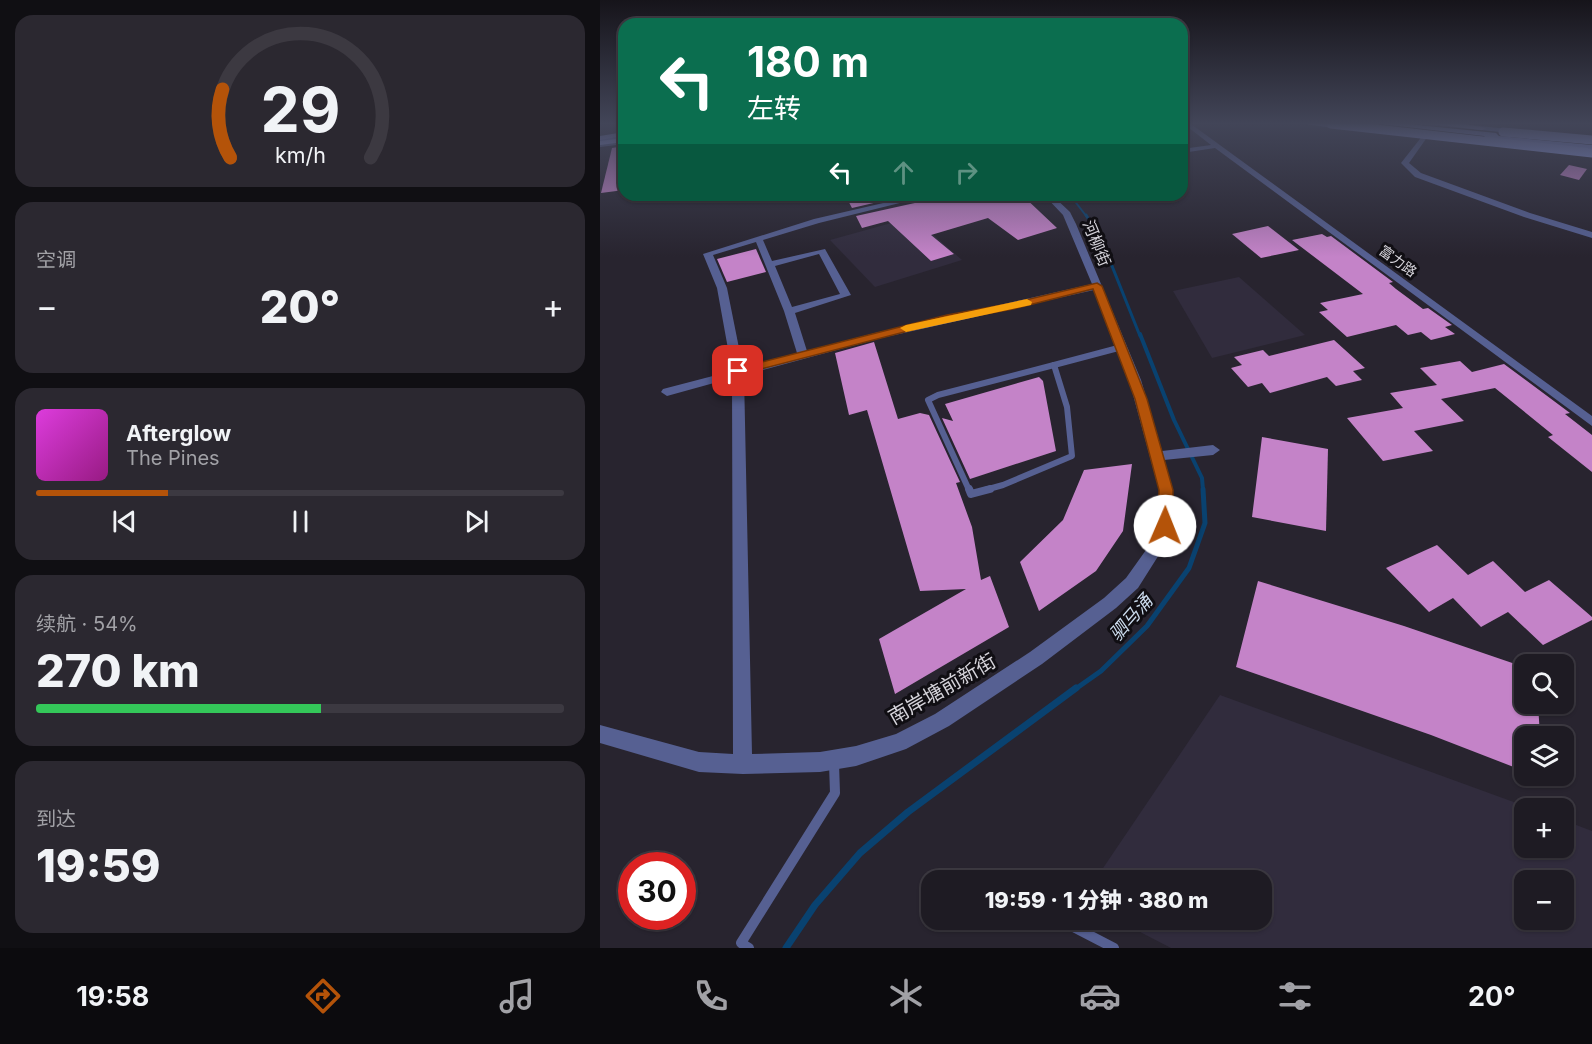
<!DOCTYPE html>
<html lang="zh">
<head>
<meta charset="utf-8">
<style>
  :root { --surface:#1e1b23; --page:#2b2830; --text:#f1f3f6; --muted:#a1a1a6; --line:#3c3941; --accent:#b45309 }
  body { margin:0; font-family:Inter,"Noto Sans SC",sans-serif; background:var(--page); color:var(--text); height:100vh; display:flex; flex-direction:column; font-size:22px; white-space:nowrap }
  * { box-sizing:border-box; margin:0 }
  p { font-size:20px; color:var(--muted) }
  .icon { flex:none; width:33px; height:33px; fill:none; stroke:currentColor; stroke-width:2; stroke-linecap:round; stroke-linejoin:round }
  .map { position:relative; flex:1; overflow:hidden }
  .panel { display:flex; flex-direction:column; gap:15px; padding:15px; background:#100f13; width:600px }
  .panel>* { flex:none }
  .top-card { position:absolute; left:18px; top:18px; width:570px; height:183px; border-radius:18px; box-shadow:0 2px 4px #0004,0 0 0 2px var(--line); background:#0b6e4f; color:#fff; overflow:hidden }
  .controls { position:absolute; left:914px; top:654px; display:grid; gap:12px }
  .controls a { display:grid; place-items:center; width:60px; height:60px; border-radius:12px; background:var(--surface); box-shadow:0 2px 4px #0004,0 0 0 2px var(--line); font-size:30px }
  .speed { position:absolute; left:18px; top:852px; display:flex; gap:12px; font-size:30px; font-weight:700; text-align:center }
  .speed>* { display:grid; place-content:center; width:78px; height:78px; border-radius:50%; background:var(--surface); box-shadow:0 2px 4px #0004,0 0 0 2px var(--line); line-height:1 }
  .speed .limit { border:9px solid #d22; background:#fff; color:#111 }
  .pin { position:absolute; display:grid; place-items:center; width:51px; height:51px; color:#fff; margin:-26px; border-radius:12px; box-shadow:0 3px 9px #0006 }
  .me { position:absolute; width:66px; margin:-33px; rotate:1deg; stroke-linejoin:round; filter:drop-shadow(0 0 4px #0008) }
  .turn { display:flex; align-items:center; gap:21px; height:126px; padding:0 30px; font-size:27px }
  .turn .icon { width:78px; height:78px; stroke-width:2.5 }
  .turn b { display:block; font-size:42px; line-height:51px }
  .lanes { display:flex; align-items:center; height:57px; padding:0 30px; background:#0003; justify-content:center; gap:30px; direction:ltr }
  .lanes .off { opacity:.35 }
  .big { font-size:45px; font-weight:800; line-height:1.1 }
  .panel .tile { flex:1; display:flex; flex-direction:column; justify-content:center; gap:9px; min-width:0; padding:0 21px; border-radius:18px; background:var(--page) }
  .panel .dial { align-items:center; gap:0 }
  .dial svg { height:156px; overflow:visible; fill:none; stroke:var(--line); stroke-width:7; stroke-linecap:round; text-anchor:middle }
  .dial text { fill:var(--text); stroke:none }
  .song { display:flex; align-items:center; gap:18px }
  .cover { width:72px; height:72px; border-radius:9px; background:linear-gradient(135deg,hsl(300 70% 55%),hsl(310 70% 35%)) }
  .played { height:6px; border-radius:3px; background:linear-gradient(90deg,var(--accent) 25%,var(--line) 25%) }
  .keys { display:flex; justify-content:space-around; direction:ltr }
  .heat { display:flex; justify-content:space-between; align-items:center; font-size:33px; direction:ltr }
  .charge { height:9px; border-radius:4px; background:linear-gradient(90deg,#34c759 54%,var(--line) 0) }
  .trip { position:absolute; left:321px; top:870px; width:351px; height:60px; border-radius:18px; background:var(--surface); box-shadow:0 2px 4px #0004,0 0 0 2px var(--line); font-weight:800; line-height:60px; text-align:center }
  .tab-bar { display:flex; height:96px; justify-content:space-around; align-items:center; background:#0c0b0e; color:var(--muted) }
  .tab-bar .icon { width:42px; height:42px }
  .tab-bar .on { color:var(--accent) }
  .tab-bar b { font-size:27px; color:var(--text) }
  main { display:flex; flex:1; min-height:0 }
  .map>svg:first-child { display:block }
</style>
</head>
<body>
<main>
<section class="panel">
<div class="tile dial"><svg viewBox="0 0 100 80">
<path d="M14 69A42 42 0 1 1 86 69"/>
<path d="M14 69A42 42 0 0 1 10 34" stroke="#b45309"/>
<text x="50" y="56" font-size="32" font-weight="700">29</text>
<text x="50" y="72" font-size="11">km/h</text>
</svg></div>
<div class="tile"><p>空调</p>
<div class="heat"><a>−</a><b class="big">20°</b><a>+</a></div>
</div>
<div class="tile">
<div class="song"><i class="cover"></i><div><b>Afterglow</b><p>The Pines</p></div></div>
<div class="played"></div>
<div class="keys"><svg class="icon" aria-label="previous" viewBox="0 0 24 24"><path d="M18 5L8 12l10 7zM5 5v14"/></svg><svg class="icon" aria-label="pause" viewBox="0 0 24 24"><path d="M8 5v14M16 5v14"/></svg><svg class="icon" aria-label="next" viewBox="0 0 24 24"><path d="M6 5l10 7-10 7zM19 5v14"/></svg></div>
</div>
<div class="tile"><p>续航 · 54%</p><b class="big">270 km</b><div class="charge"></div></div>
<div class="tile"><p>到达</p><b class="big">19:59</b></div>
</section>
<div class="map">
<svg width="992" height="948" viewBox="0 0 992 948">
  <rect width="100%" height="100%" fill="#28242f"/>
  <g fill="#312c3d" fill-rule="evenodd">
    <polygon points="313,217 362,260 275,287 230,240"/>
    <polygon points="639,277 705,335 612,358 573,291"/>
    <path d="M620 695 930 808H924V848H963V820L992 831V948H571L517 920H662V880H495ZM924 880H963V920H924Z"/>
  </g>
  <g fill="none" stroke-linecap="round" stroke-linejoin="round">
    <polyline stroke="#094270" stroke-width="2" points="470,195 487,217"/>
    <polyline stroke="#094270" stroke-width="3" points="486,215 502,241 540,336"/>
    <polyline stroke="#094270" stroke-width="4" points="540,334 574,420 602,478 603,490"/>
    <polyline stroke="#094270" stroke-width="5" points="474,690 501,671 547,626 589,568 605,523 603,489"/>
    <polyline stroke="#094270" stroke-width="7" points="186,948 215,905 260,853 308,812 476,688"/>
  </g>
  <g fill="#c483c8">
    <polygon points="24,146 24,190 1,193 12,148"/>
    <polygon points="969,165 987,169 979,180 960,175"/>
    <polygon points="245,195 308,195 252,208"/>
    <polygon points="351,195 422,195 457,228 418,240 388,218 331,235 354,254 331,261 288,221 262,228 256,216"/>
    <polygon points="668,226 699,250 661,258 632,234"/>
    <polygon points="722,234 727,237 731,236 793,282 789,283 796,289 823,309 828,308 852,325 845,327 855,334 831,340 821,332 808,335 796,325 747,337 719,312 728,310 720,303 763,294 692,240"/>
    <polygon points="156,249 166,272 127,282 117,259"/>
    <polygon points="734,340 765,368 753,371 762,380 736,386 727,377 670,393 662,383 648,387 631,368 642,365 634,357 663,350 669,356"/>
    <polygon points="274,342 298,419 320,413 329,415 360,482 356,483 372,527 381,580 390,576 409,627 295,694 279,639 366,589 320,591 267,410 249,415 235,353"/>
    <polygon points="860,361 872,372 904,364 970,413 965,414 992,435 992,472 948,437 953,435 895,388 841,399 864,421 814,431 833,451 783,461 747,418 803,408 790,393 837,385 820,368"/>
    <polygon points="439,377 443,381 456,451 370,479 342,418 353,421 345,404"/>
    <polygon points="662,437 728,449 726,531 652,517"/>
    <polygon points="532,464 523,531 496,571 439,611 420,562 463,520 484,470"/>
    <polygon points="837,545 868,575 893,561 925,592 949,580 992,617 992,620 943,645 908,612 881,627 853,598 829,612 786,568"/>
    <polygon points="658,581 804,626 924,667 924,704 938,704 940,736 924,736 924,771 831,735 636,667"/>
  </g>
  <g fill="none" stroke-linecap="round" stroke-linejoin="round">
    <polyline stroke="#566092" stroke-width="4" points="0,145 24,142"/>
    <g stroke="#566092" stroke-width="6">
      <polyline points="454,365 522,347"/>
      <polyline points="369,490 328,400 338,395 454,365"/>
      <polyline points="385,490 403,485 472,456 467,407 454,365"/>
    </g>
    <polyline stroke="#566092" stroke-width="8" points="369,489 371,494 390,489"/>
    <g stroke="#566092" stroke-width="10">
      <polyline points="460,920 514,948"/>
      <polyline points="149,948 141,943 235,793 234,763"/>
    </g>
    <g fill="#566092" fill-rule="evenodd">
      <polygon points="584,124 591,124 992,416 992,426 615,148 582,153 582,149 611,145"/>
      <polygon points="813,124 851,124 885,128 882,130"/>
      <polygon points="823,135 828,136 809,163 821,173 930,213 992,232 992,238 924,217 815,177 801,163"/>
      <path d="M318 195H332L219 223 163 240 172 261 225 249 251 295 195 313 207 351 275 333 492 284 463 215 444 195H452L470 212 476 224 541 380 562 451 613 445 620 450 613 455 564 460 573 490 572 526 562 550 538 588 516 608 442 664 349 726 306 749 256 766 220 772 143 774 99 772 0 743V725L99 752 133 754 132 378 67 396 61 392 63 389 132 371 117 288 103 254 214 219ZM156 242 184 311 197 353 143 368 127 288 113 255ZM219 254 240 294 192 307 175 266ZM494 290 529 380 559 490 558 526 551 543 526 578 504 598 430 652 335 714 296 734 256 746 220 752 152 754 144 375 277 339Z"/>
    </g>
    <g fill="#707fd0" fill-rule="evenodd">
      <polygon points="705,124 731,124 751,128 747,130"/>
      <polygon points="861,124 918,130 922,132 918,134 864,128"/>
      <polygon points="24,136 24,140 0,143 0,139"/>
    </g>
    <g fill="#8a9aed" fill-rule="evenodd">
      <polygon points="781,124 808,124 896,133 899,136 992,145 992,149 887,139 884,136"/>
      <polygon points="24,132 24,136 0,140 0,136"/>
    </g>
    <g fill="#97a6f6" fill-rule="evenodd">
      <polygon points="830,124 864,124 886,128 882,130"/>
      <polygon points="24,138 24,142 0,145 0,141"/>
    </g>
    <g stroke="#97a6f6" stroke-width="9">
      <polyline points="731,124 992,153"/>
      <polyline points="903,132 992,140"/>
    </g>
  </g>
  <linearGradient id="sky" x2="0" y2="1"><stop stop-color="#16141a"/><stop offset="0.48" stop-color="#424558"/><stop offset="1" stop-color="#424558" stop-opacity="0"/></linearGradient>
  <rect width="992" height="257" fill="url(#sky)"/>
  <polygon fill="#b45309" stroke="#753606" stroke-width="1.5" points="497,283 502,286 547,399 573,490 573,526 571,530 560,530 558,526 559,490 535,399 493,289 413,309 347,321 138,375 132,371 134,369 347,315 413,303"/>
  <polygon fill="#f59e0b" points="427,299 432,302 431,305 306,332 300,328 306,325"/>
  <g text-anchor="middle" stroke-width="6" stroke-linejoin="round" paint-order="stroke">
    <g font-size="14" fill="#d5d3da" stroke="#100e13">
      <text transform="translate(798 261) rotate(36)" y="5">富力路</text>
    </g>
    <g font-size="16" fill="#d5d3da" stroke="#100e13">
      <text transform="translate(497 243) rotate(68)" y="6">河柳街</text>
    </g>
    <g font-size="18" font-style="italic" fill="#cdddef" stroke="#100e13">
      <text transform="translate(531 618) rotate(-49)" y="6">驷马涌</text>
    </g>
    <g font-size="20" fill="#d5d3da" stroke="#100e13">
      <text transform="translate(342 689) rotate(-30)" y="7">南岸塘前新街</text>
    </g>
  </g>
</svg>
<div class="controls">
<a><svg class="icon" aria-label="search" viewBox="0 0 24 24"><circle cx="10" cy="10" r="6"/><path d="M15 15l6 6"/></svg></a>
<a><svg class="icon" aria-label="layers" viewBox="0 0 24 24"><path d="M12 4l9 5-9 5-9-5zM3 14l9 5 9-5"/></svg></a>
<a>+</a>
<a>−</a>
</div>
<div class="speed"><div class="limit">30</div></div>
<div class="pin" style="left:138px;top:371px;background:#d93025"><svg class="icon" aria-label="arrive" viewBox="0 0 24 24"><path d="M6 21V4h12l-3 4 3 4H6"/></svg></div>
<svg class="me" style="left:565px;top:526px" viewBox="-20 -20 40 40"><circle r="19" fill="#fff"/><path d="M0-13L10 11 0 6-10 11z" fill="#b45309"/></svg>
<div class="trip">19:59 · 1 分钟 · 380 m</div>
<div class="top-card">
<div class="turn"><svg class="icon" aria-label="left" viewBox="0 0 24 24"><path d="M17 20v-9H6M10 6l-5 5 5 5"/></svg><div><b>180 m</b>左转</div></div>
<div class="lanes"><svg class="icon" aria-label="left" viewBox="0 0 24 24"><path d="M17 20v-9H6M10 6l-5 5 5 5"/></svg><svg class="icon off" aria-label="ahead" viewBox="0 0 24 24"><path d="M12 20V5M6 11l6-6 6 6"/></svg><svg class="icon off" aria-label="right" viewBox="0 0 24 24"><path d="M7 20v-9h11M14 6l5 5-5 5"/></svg></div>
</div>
</div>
</main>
<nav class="tab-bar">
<b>19:58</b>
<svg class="icon on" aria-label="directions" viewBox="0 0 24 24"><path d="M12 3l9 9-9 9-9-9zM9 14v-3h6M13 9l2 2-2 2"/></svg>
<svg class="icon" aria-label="music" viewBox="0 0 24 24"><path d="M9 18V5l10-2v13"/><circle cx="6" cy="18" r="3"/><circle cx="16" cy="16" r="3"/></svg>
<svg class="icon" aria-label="phone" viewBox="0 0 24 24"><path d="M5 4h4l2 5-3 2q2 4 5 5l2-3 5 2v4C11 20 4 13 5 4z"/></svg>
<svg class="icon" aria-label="climate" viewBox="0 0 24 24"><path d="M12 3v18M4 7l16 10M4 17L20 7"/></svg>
<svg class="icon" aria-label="car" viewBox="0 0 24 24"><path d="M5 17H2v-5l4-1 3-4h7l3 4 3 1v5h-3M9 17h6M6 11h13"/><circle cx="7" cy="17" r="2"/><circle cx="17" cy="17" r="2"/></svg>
<svg class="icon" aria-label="filters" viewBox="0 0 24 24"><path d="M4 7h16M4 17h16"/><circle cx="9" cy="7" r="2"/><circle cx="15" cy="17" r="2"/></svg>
<b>20°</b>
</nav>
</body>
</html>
